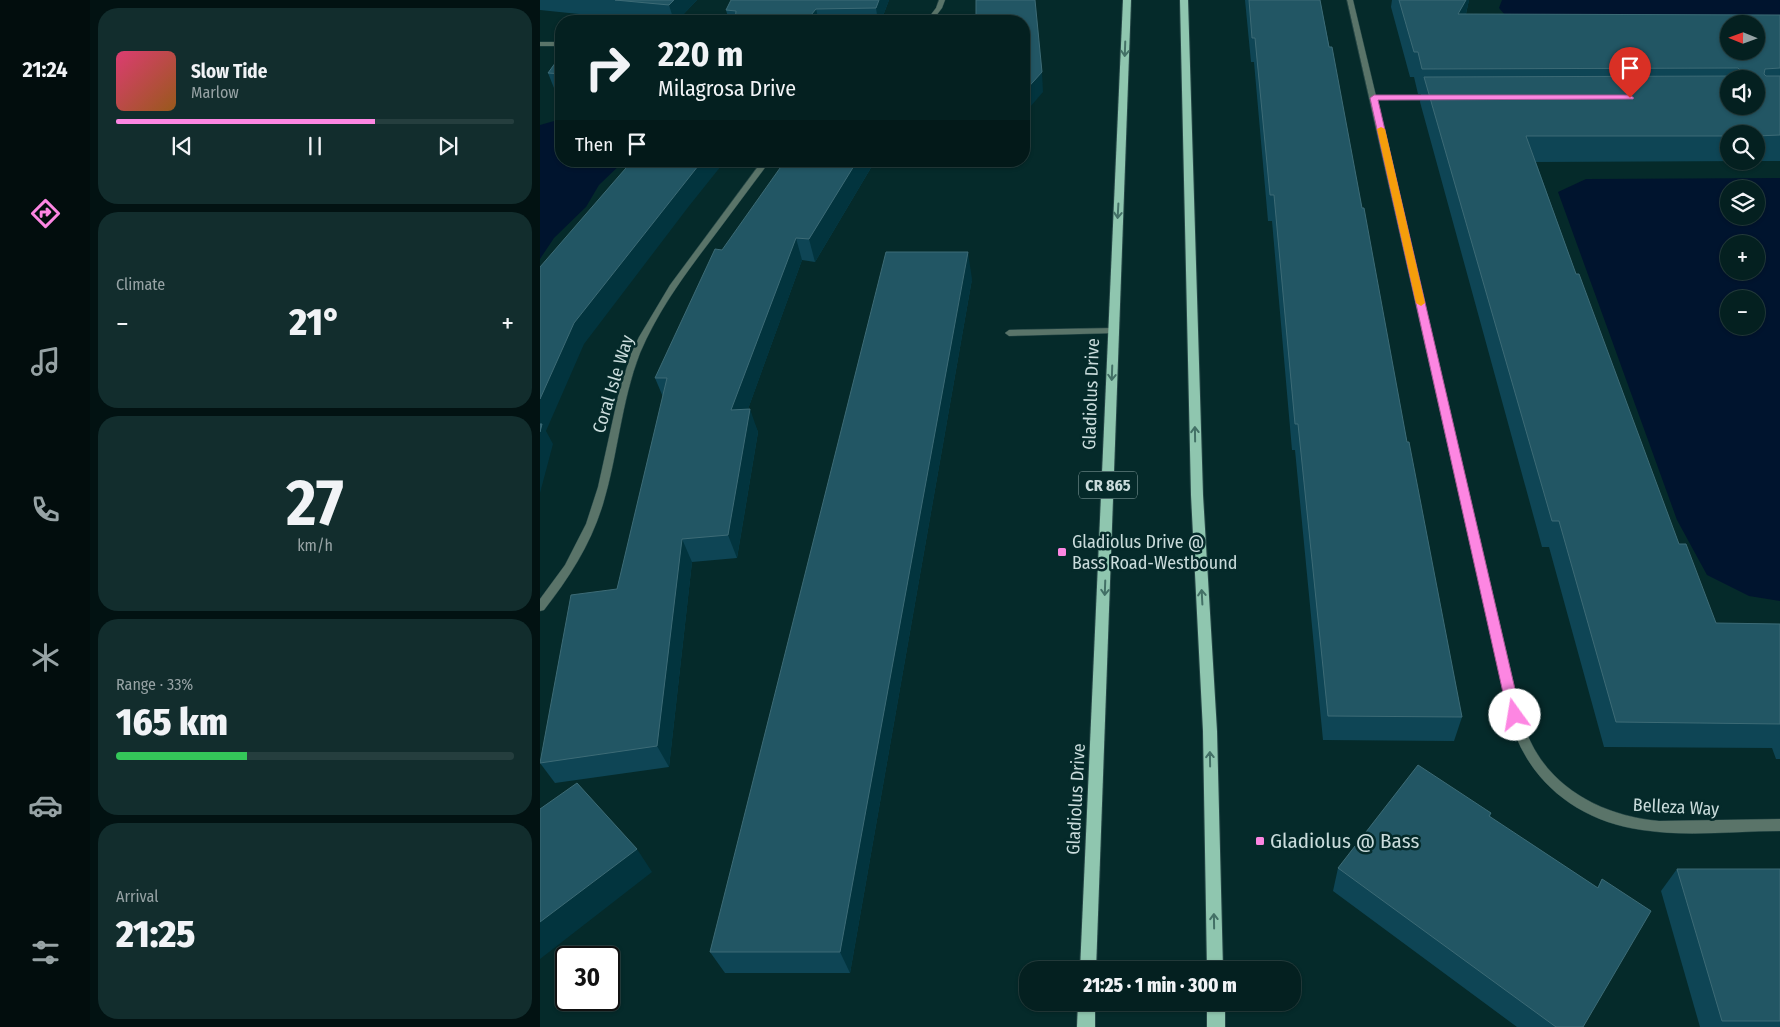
<!DOCTYPE html>
<html lang="en">
<head>
<meta charset="utf-8">
<style>
  :root { --surface:#042020; --page:#122d2d; --text:#f1f3f6; --muted:#97a3a5; --line:#253e3e; --accent:#fd86e2 }
  body { margin:0; font-family:"Fira Sans Condensed",sans-serif; background:var(--page); color:var(--text); height:100vh; display:flex; flex-direction:column; font-size:19px; white-space:nowrap }
  * { box-sizing:border-box; margin:0 }
  p { font-size:16px; color:var(--muted) }
  .icon { flex:none; width:28px; height:28px; fill:none; stroke:currentColor; stroke-width:2; stroke-linecap:round; stroke-linejoin:round }
  .map { position:relative; flex:1; overflow:hidden }
  .panel { display:flex; flex-direction:column; gap:8px; padding:8px; background:#021212; width:450px }
  .panel>* { flex:none }
  .guide { position:absolute; left:15px; top:15px; width:475px; height:152px; border-radius:20px; box-shadow:0 1px 4px #0004,0 0 0 1px var(--line); background:#042020; color:var(--text); overflow:hidden }
  .needle { width:32px; rotate:271deg }
  .buttons { position:absolute; left:1180px; top:15px; display:grid; gap:10px }
  .buttons a { display:grid; place-items:center; width:45px; height:45px; border-radius:50%; background:var(--surface); box-shadow:0 1px 4px #0004,0 0 0 1px var(--line); font-size:25px }
  .speed { position:absolute; left:15px; top:946px; display:flex; gap:10px; font-size:25px; font-weight:700; text-align:center }
  .speed>* { display:grid; place-content:center; width:65px; height:65px; border-radius:50%; background:var(--surface); box-shadow:0 1px 4px #0004,0 0 0 1px var(--line); line-height:1 }
  .speed .limit { border:2px solid #111; border-radius:8px; background:#fff; color:#111 }
  .pin { position:absolute; display:grid; place-items:center; width:42px; height:42px; color:#fff; margin:-51px -21px; border-radius:50% 50% 50% 0; rotate:-45deg; box-shadow:0 0 5px #0007 }
  .pin .icon { rotate:45deg }
  .me { position:absolute; width:55px; margin:-28px; rotate:347deg; stroke-linejoin:round; filter:drop-shadow(0 0 4px #0008) }
  .turn { display:flex; align-items:center; gap:18px; height:105px; padding:0 20px; font-size:22px }
  .turn .icon { width:65px; height:65px; stroke-width:2.5 }
  .turn b { display:block; font-size:35px; line-height:42px }
  .then { display:flex; align-items:center; height:48px; padding:0 20px; background:#0003; gap:10px; font-size:19px }
  .big { font-size:38px; font-weight:800; line-height:1.1 }
  .panel .card { flex:1; display:flex; flex-direction:column; justify-content:center; gap:8px; min-width:0; padding:0 18px; border-radius:20px; background:var(--page) }
  .panel .dial { align-items:center; gap:0 }
  .dial b { font-size:65px; line-height:1 }
  .song { display:flex; align-items:center; gap:15px }
  .cover { width:60px; height:60px; border-radius:8px; background:linear-gradient(135deg,hsl(340 70% 55%),hsl(30 70% 35%)) }
  .played { height:5px; border-radius:2px; background:linear-gradient(90deg,var(--accent) 65%,var(--line) 65%) }
  .keys { display:flex; justify-content:space-around; direction:ltr }
  .heat { display:flex; justify-content:space-between; align-items:center; font-size:28px; direction:ltr }
  .charge { height:8px; border-radius:4px; background:linear-gradient(90deg,#34c759 33%,var(--line) 0) }
  .trip { position:absolute; left:479px; top:961px; width:282px; height:50px; border-radius:20px; background:var(--surface); box-shadow:0 1px 4px #0004,0 0 0 1px var(--line); font-weight:800; line-height:50px; text-align:center }
  main { display:flex; flex:1; min-height:0 }
  .menu { display:flex; flex-direction:column; width:90px; justify-content:space-around; align-items:center; background:#020d0d; color:var(--muted) }
  .menu .icon { width:35px; height:35px }
  .menu .active { color:var(--accent) }
  .menu b { font-size:22px; color:var(--text) }
  .map>svg:first-child { display:block }
</style>
</head>
<body>
<main>
<nav class="menu">
<b>21:24</b>
<svg class="icon active" aria-label="directions" viewBox="0 0 24 24"><path d="M12 3l9 9-9 9-9-9zM9 14v-3h6M13 9l2 2-2 2"/></svg>
<svg class="icon" aria-label="music" viewBox="0 0 24 24"><path d="M9 18V5l10-2v13"/><circle cx="6" cy="18" r="3"/><circle cx="16" cy="16" r="3"/></svg>
<svg class="icon" aria-label="phone" viewBox="0 0 24 24"><path d="M5 4h4l2 5-3 2q2 4 5 5l2-3 5 2v4C11 20 4 13 5 4z"/></svg>
<svg class="icon" aria-label="climate" viewBox="0 0 24 24"><path d="M12 3v18M4 7l16 10M4 17L20 7"/></svg>
<svg class="icon" aria-label="car" viewBox="0 0 24 24"><path d="M5 17H2v-5l4-1 3-4h7l3 4 3 1v5h-3M9 17h6M6 11h13"/><circle cx="7" cy="17" r="2"/><circle cx="17" cy="17" r="2"/></svg>
<svg class="icon" aria-label="filters" viewBox="0 0 24 24"><path d="M4 7h16M4 17h16"/><circle cx="9" cy="7" r="2"/><circle cx="15" cy="17" r="2"/></svg>
</nav>
<section class="panel">
<div class="card">
<div class="song"><i class="cover"></i><div><b>Slow Tide</b><p>Marlow</p></div></div>
<div class="played"></div>
<div class="keys"><svg class="icon" aria-label="previous" viewBox="0 0 24 24"><path d="M18 5L8 12l10 7zM5 5v14"/></svg><svg class="icon" aria-label="pause" viewBox="0 0 24 24"><path d="M8 5v14M16 5v14"/></svg><svg class="icon" aria-label="next" viewBox="0 0 24 24"><path d="M6 5l10 7-10 7zM19 5v14"/></svg></div>
</div>
<div class="card"><p>Climate</p>
<div class="heat"><a>−</a><b class="big">21°</b><a>+</a></div>
</div>
<div class="card dial"><b>27</b><p>km/h</p></div>
<div class="card"><p>Range · 33%</p><b class="big">165 km</b><div class="charge"></div></div>
<div class="card"><p>Arrival</p><b class="big">21:25</b></div>
</section>
<div class="map">
<svg width="1240" height="1027" viewBox="0 0 1240 1027">
  <rect width="100%" height="100%" fill="#052a2a"/>
  <g fill="#00142e" fill-rule="evenodd">
    <polygon points="962,0 1240,0 1240,29 1216,24 971,22 959,8"/>
    <polygon points="21,119 21,161 84,161 59,185 46,207 14,238 0,259 0,125"/>
    <path d="M1240 178V601L1209 596 1167 575 1137 520 1018 192 1046 179ZM1189 189H1216V216H1189ZM1189 244H1216V271H1189ZM1189 299H1216V326H1189Z"/>
  </g>
  <g fill="none" stroke-linecap="round" stroke-linejoin="round">
    <defs>
      <polygon id="lane" points="573,328 576,329 577,331 576,333 469,336 465,333 469,330"/>
      <g id="street">
        <polygon points="399,0 405,0 402,8 392,21 386,21 396,8"/>
        <path d="M807 0H813L836 96H893L896 98 893 100H837L981 715C997 781 1055 815 1119 821L1240 819V831C1195 831 1147 837 1102 830 1037 821 985 780 969 715Z"/>
        <rect x="0" y="42" width="21" height="4"/>
        <path d="M222 161H230C209 189 189 216 168 244 142 278 117 313 100 353 81 402 78 455 63 504 51 544 29 578 4 610L0 611V599L25 565 46 524 58 487 79 392 91 354 99 337 130 285Z"/>
      </g>
      <g id="primary">
        <polygon points="583,0 591,0 556,970 540,970"/>
        <polygon points="640,0 648,0 663,495 677,731 683,970 667,970 663,731 651,495"/>
        <polygon points="538,1002 555,1002 555,1027 537,1027"/>
        <rect x="667" y="1002" width="18" height="25"/>
      </g>
    </defs>
    <use href="#lane" stroke="#254646" stroke-width="1"/>
    <use href="#street" stroke="#254646" stroke-width="1"/>
    <use href="#primary" stroke="#254646" stroke-width="2"/>
    <use href="#lane" fill="#5a7469" fill-rule="evenodd"/>
    <use href="#street" fill="#5a7469" fill-rule="evenodd"/>
    <use href="#primary" fill="#8fc6af" fill-rule="evenodd"/>
  </g>
  <g fill="#0e4555">
    <polygon points="0,0 157,0 137,21 107,21 0,10"/>
    <polygon points="349,0 341,21 189,21 186,10"/>
    <polygon points="705,0 780,0 822,208 867,442 922,717 914,741 783,740 755,450 752,450 732,221 728,221 714,62 711,62"/>
    <polygon points="852,0 929,0 926,14 1240,15 1240,161 1216,161 1216,134 1189,134 1189,161 1213,161 996,162 1036,274 1139,544 1176,623 1240,624 1240,759 1236,759 1232,748 1064,747 1009,547 1002,547 880,102 881,94 878,94 874,77 870,77 851,7"/>
    <polygon points="21,55 21,93 16,93 8,73"/>
    <polygon points="335,161 275,262 262,260 208,409 218,432 197,558 152,562 129,767 15,783 0,763 0,761 77,589 123,397 115,378 182,250"/>
    <polygon points="432,279 310,973 185,973 170,952"/>
    <polygon points="951,813 950,817 1057,888 1062,879 1043,1027 977,1027 793,891 798,868"/>
    <polygon points="1137,869 1240,869 1240,1027 1160,1027 1121,891"/>
  </g>
  <g fill="#02343e">
    <polygon points="134,0 157,0 137,21 134,21 129,5"/>
    <polygon points="339,0 349,0 341,21 338,21 336,8"/>
    <polygon points="926,0 929,0 925,17 918,14"/>
    <polygon points="276,9 279,21 266,21"/>
    <polygon points="502,72 503,92 484,114 484,92"/>
    <polygon points="162,161 185,161 149,206 44,344 6,431 13,444 0,493 0,399 34,323"/>
    <polygon points="317,161 335,161 275,262 269,239"/>
    <polygon points="256,238 262,260 199,434 191,410"/>
    <polygon points="428,252 432,279 310,973 300,952"/>
    <polygon points="210,409 218,432 197,558 188,535"/>
    <polygon points="142,539 152,562 129,767 117,746"/>
    <polygon points="97,849 112,872 0,959 0,922"/>
  </g>
  <g fill="#225664" stroke="#3d6b76" fill-rule="evenodd">
    <polygon points="75,0 134,0 129,5"/>
    <polygon points="191,0 339,0 336,8 276,9 266,21 195,21 196,11 186,10"/>
    <polygon points="436,0 495,0 502,72 484,92 484,21 436,21"/>
    <polygon points="709,0 780,0 789,47 792,47 822,208 824,208 867,442 869,442 922,717 788,716 758,424 755,424 734,195 730,195 715,38 712,38"/>
    <path d="M859 0H926L918 14 1240 15V68L1225 69 1224 74 1226 76H1240V135L1216 136V134H1189V136H986L1036 274H1039L1139 544H1146L1176 623 1240 624V724L1076 722 1019 521H1012L884 77 1198 76 1200 70 1198 68 882 69 878 52H874ZM1189 24H1216V51H1189ZM1189 79H1216V106H1189Z"/>
    <polygon points="21,55 21,74 8,73"/>
    <polygon points="92,161 162,161 34,323 0,399 0,267"/>
    <polygon points="245,161 317,161 269,239 256,238 191,410 210,409 188,535 142,539 117,746 0,763 31,595 77,589 127,378 115,378 175,249 182,250"/>
    <polygon points="346,252 428,252 300,952 170,952"/>
    <polygon points="0,424 2,424 0,432"/>
    <polygon points="878,765 951,813 949,816 1058,888 1062,879 1111,911 1043,1027 1016,1027 798,868"/>
    <polygon points="37,783 97,849 0,922 0,809"/>
    <polygon points="1137,869 1240,869 1240,1021 1182,1021"/>
  </g>
  <defs><path id="oneway-shaft" d="M-6 0H5M1.5-3L5.5 0L1.5 3" fill="none" stroke-width="1.6" stroke-linecap="round" stroke-linejoin="round" transform="scale(1.25)"/></defs>
  <g stroke="#437066">
    <use href="#oneway-shaft" transform="translate(585 49) rotate(92)"/>
    <use href="#oneway-shaft" transform="translate(578 211) rotate(93)"/>
    <use href="#oneway-shaft" transform="translate(572 373) rotate(92)"/>
    <use href="#oneway-shaft" transform="translate(655 434) rotate(-91)"/>
    <use href="#oneway-shaft" transform="translate(565 588) rotate(92)"/>
    <use href="#oneway-shaft" transform="translate(662 597) rotate(-93)"/>
    <use href="#oneway-shaft" transform="translate(670 759) rotate(-91)"/>
    <use href="#oneway-shaft" transform="translate(674 921) rotate(-91)"/>
  </g>
  <polygon fill="#fd86e2" stroke="#a45793" points="1090,95 1094,98 1093,99 838,100 981,715 979,719 975,721 970,719 968,715 830,98 834,95"/>
  <polygon fill="#f59e0b" points="841,127 845,129 885,303 881,306 876,303 837,129"/>
  <g fill="#fd86e2" stroke="#052a2a" stroke-width="2">
    <rect x="517" y="547" width="10" height="10" rx="2.5"/>
    <rect x="715" y="836" width="10" height="10" rx="2.5"/>
  </g>
  <g text-anchor="middle" stroke-width="5" stroke-linejoin="round" paint-order="stroke">
    <rect fill="#052a2a" stroke="#8fa7a7" stroke-width="1" x="539" y="471.5" width="58" height="27" rx="4"/>
    <g font-size="16" font-weight="bold" fill="#cadcdc">
      <text x="568" y="491">CR 865</text>
    </g>
    <g font-size="18" fill="#cadcdc" stroke="#052a2a">
      <text transform="translate(73 384) rotate(-73)" y="6">Coral Isle Way</text>
      <text transform="translate(551 394) rotate(-88)" y="6">Gladiolus Drive</text>
      <text transform="translate(536 799) rotate(-87)" y="6">Gladiolus Drive</text>
      <text transform="translate(1136 807) rotate(3)" y="6">Belleza Way</text>
    </g>
    <g font-size="18" fill="#cadcdc" stroke="#052a2a" text-anchor="start">
      <text x="532" y="548">Gladiolus Drive @<tspan x="532" dy="21">Bass Road-Westbound</tspan></text>
    </g>
    <g font-size="21" fill="#cadcdc" stroke="#052a2a" text-anchor="start">
      <text x="730" y="848">Gladiolus @ Bass</text>
    </g>
  </g>
</svg>
<div class="buttons">
<a><svg class="needle" viewBox="-14 -14 28 28"><path d="M0-13l5 13h-10z" fill="#e53935"/><path d="M0 13l5-13h-10z" fill="#97a3a5"/></svg></a>
<a><svg class="icon" aria-label="sound" viewBox="0 0 24 24"><path d="M4 9h4l5-4v14l-5-4H4zM17 9q2 3 0 6"/></svg></a>
<a><svg class="icon" aria-label="search" viewBox="0 0 24 24"><circle cx="10" cy="10" r="6"/><path d="M15 15l6 6"/></svg></a>
<a><svg class="icon" aria-label="layers" viewBox="0 0 24 24"><path d="M12 4l9 5-9 5-9-5zM3 14l9 5 9-5"/></svg></a>
<a>+</a>
<a>−</a>
</div>
<div class="speed"><div class="limit">30</div></div>
<div class="pin" style="left:1090px;top:98px;background:#d93025"><svg class="icon" aria-label="arrive" viewBox="0 0 24 24"><path d="M6 21V4h12l-3 4 3 4H6"/></svg></div>
<svg class="me" style="left:975px;top:715px" viewBox="-20 -20 40 40"><circle r="19" fill="#fff"/><path d="M0-13L10 11 0 6-10 11z" fill="#fd86e2"/></svg>
<div class="trip">21:25 · 1 min · 300 m</div>
<div class="guide">
<div class="turn"><svg class="icon" aria-label="right" viewBox="0 0 24 24"><path d="M7 20v-9h11M14 6l5 5-5 5"/></svg><div><b>220 m</b>Milagrosa Drive</div></div>
<div class="then">Then<svg class="icon" aria-label="arrive" viewBox="0 0 24 24"><path d="M6 21V4h12l-3 4 3 4H6"/></svg></div>
</div>
</div>
</main>
</body>
</html>
